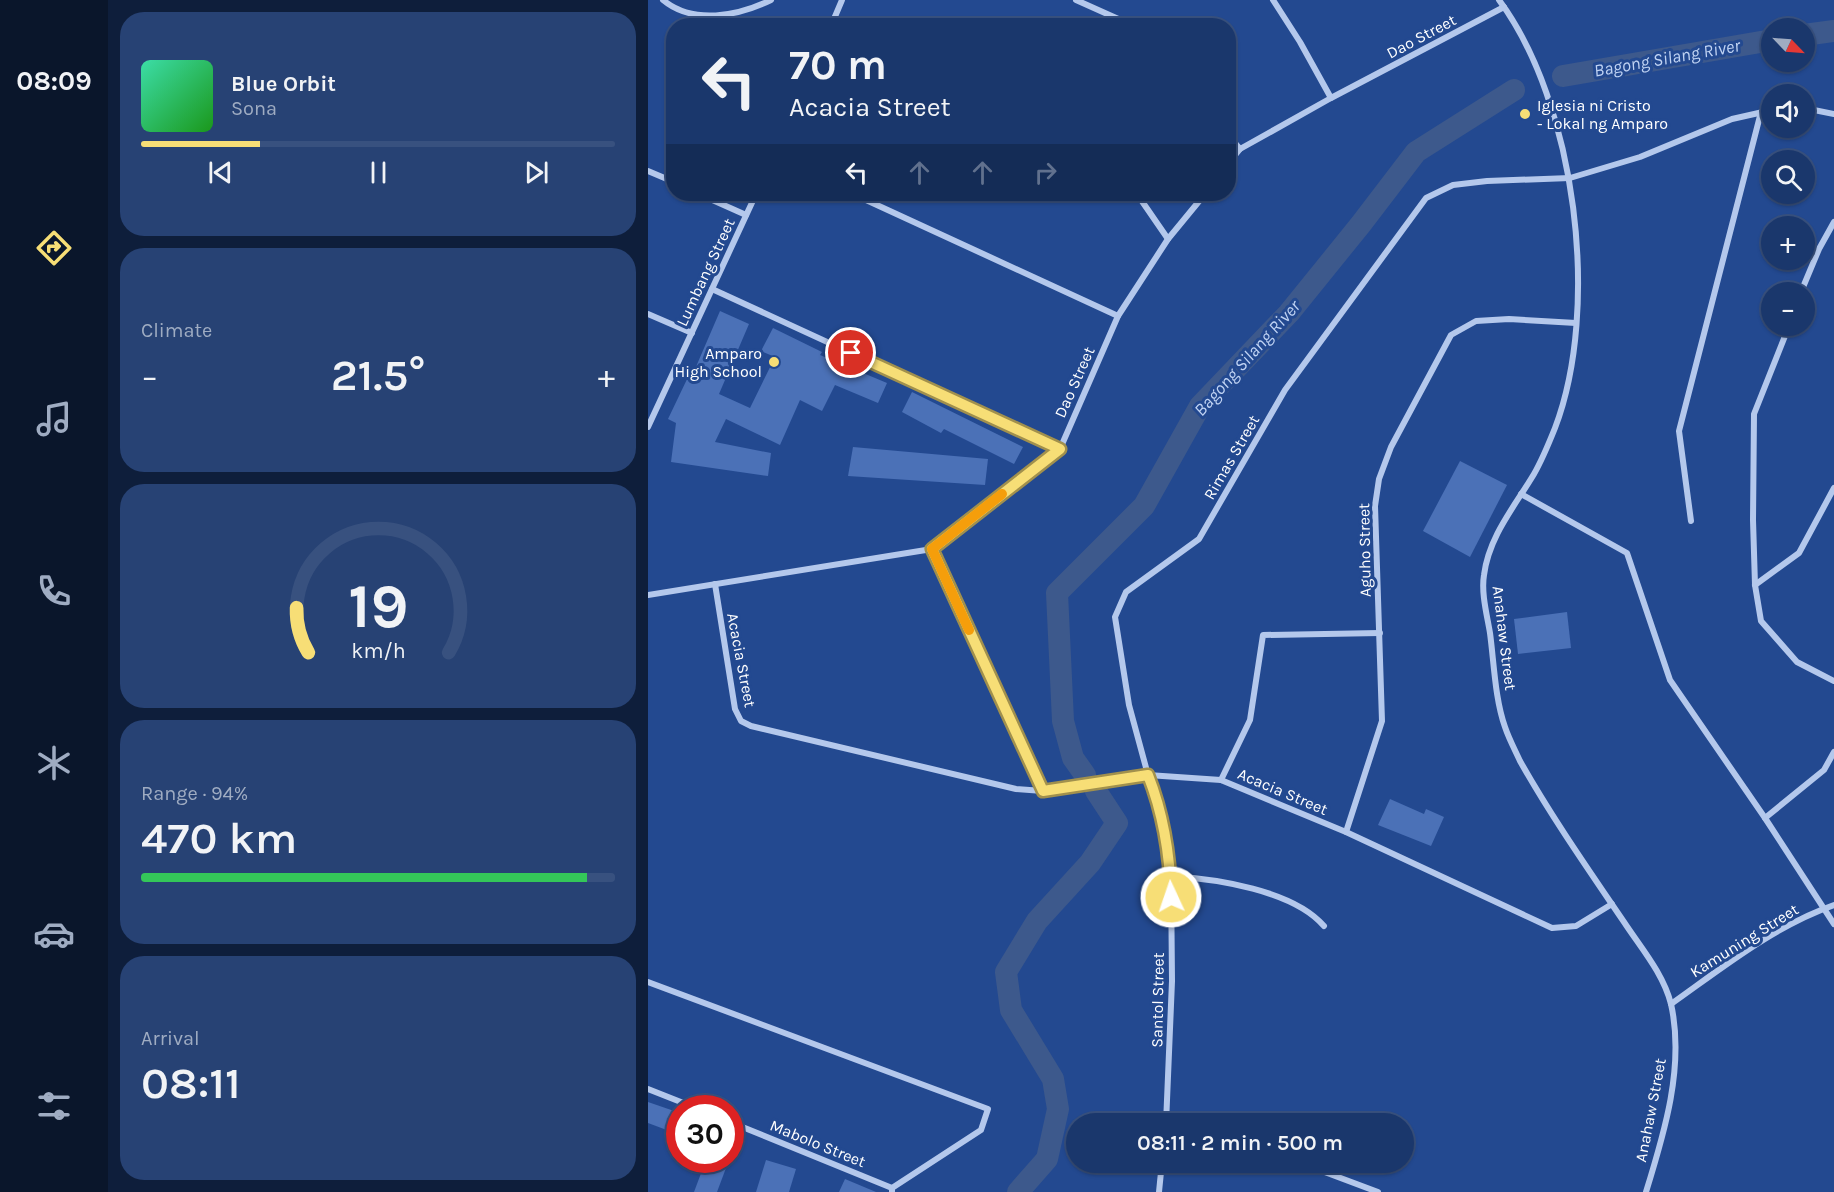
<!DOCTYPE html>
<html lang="en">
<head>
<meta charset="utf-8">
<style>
  :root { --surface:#1a376c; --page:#274274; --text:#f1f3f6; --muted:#9facc2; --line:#38517f; --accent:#f7de76 }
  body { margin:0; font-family:Karla,sans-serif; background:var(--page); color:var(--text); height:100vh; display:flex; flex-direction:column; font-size:22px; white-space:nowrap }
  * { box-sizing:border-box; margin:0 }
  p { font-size:20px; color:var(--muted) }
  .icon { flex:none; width:33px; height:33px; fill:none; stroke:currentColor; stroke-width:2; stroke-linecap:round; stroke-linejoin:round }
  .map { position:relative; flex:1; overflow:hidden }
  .drawer { display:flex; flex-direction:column; gap:12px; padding:12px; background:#0e1e3b; width:540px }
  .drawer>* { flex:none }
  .top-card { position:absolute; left:18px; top:18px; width:570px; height:183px; border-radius:24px; box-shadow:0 2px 4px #0004,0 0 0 2px var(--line); background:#1a376c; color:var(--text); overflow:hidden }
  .needle { width:39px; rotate:115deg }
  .controls { position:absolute; left:1113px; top:18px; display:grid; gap:12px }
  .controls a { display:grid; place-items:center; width:54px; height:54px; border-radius:50%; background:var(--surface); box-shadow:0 2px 4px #0004,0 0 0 2px var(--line); font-size:30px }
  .speed { position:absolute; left:18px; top:1095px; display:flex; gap:12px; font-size:30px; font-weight:700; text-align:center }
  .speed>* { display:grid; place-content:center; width:78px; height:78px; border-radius:50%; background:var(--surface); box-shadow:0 2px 4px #0004,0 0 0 2px var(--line); line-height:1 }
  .speed .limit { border:9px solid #d22; background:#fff; color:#111 }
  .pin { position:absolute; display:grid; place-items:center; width:51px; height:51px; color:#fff; margin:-26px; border:3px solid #fff; border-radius:50%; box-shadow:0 2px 6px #0007 }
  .me { position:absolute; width:66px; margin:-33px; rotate:357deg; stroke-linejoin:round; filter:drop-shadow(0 0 4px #0008) }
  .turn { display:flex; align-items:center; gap:21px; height:126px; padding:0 24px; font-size:27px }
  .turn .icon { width:78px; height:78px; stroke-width:2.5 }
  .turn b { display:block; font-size:42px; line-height:51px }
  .lanes { display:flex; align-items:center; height:57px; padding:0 24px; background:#0003; justify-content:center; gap:30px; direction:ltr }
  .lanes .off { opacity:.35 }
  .big { font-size:45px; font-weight:600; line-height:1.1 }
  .drawer .widget { flex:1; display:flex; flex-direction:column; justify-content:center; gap:9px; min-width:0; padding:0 21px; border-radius:24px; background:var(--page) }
  .drawer .dial { align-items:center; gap:0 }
  .dial svg { height:156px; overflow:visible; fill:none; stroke:var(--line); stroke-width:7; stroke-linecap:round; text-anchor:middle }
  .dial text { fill:var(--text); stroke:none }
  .song { display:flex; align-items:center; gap:18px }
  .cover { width:72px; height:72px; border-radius:9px; background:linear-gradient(135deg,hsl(160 70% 55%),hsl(120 70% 35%)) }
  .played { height:6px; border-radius:3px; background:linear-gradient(90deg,var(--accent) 25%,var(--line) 25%) }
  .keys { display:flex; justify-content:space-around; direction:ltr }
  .heat { display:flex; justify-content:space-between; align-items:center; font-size:33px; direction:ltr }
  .charge { height:9px; border-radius:4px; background:linear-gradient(90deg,#34c759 94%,var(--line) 0) }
  .trip { position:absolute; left:418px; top:1113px; width:348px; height:60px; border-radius:30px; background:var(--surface); box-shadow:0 2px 4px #0004,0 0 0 2px var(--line); font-weight:600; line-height:60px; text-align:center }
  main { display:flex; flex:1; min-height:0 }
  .tabs { display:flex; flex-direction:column; width:108px; justify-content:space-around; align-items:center; background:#0a162b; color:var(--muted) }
  .tabs .icon { width:42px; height:42px }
  .tabs .selected { color:var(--accent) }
  .tabs b { font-size:27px; color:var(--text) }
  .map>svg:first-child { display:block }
</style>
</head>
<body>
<main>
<nav class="tabs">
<b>08:09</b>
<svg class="icon selected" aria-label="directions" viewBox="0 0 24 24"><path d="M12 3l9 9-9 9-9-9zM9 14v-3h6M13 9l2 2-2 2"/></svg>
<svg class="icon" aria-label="music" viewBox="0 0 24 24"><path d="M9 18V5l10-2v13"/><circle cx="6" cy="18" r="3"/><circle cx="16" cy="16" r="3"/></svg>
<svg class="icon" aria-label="phone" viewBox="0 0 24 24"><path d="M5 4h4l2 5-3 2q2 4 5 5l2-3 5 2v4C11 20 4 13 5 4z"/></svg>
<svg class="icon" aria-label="climate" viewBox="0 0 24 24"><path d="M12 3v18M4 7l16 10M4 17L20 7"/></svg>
<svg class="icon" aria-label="car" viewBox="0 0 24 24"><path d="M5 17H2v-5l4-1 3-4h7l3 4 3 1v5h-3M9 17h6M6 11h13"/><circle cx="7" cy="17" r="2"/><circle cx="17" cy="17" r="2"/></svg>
<svg class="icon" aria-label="filters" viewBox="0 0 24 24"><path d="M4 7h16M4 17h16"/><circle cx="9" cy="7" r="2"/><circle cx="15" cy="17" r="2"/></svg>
</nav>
<section class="drawer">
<div class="widget">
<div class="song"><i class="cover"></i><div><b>Blue Orbit</b><p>Sona</p></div></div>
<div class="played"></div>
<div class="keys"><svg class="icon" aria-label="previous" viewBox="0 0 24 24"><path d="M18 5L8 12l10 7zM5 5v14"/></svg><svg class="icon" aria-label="pause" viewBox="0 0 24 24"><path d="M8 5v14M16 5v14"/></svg><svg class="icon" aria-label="next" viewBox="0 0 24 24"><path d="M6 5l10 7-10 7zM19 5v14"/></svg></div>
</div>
<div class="widget"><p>Climate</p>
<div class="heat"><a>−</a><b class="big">21.5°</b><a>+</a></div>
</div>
<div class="widget dial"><svg viewBox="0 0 100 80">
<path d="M14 69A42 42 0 1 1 86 69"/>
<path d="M14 69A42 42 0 0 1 8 46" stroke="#f7de76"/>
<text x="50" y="56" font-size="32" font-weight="700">19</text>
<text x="50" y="72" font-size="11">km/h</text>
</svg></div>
<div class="widget"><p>Range · 94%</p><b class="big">470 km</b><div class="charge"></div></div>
<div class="widget"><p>Arrival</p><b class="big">08:11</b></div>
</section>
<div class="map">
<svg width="1186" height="1192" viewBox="0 0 1186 1192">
  <rect width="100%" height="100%" fill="#234990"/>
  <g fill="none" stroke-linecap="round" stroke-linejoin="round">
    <g stroke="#3d598c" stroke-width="22">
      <polyline points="1156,35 1186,31"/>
      <polyline points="915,76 1124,40"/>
      <polyline points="437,775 425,758 415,721 409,593 496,506 552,406 641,313 713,224 768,152 866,90"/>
      <polyline points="370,1192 399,1159 410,1109 405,1079 363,1010 358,972 389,921 442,863 469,823 448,791"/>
    </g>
  </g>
  <g fill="#4b71b7">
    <polygon points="72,311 101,324 71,394 102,408 127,357 113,351 125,328 174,352 172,355 239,383 230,403 187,385 174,411 152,400 132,445 78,419 67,442 123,453 120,476 23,462 28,423 20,419 41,375 44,376"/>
    <polygon points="264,392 375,447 366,464 296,429 293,433 254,412"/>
    <polygon points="205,447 340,459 337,485 200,476"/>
    <polygon points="812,461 859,485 822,557 775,531"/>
    <polygon points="919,612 923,648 870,654 866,619"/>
    <polygon points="742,799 776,814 778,809 796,817 783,846 730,825"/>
    <polygon points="0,1102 32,1113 32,1135 0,1123"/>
    <polygon points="58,1160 81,1160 69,1192 46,1192"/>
    <polygon points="118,1160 148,1169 141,1192 108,1192"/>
    <polygon points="197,1179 228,1192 191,1192"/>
  </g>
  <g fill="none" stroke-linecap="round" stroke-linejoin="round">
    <g stroke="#b4c8ec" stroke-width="6">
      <path d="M15 0C45 25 90 16 123 0"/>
      <polyline points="428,0 486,26"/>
      <polyline points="625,0 652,42 683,98"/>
      <path d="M851 0C928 104 953 307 907 428 901 443 894 460 886 474 867 506 841 536 836 575 833 593 839 615 842 633 846 663 847 699 857 727 861 739 867 750 872 761 903 816 940 869 976 922 993 948 1015 973 1023 1004 1037 1066 1016 1134 998 1192"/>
      <polyline points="183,26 194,0"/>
      <polyline points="1156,108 1186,114"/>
      <polyline points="580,135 592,149"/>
      <polyline points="580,164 592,149 683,98 856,7"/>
      <polyline points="0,171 26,182"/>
      <polyline points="51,194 98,215"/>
      <polyline points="205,194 470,316"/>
      <polyline points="489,194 520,239"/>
      <polyline points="64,289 412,449"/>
      <polyline points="1153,292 1171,249 1186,222"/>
      <polyline points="0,314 44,333"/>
      <polyline points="1141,326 1106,414 1105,520 1107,585 1113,621 1149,662 1186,681"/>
      <polyline points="0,427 108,194"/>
      <polyline points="873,494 979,553 1022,680 1117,818 1186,924"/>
      <polyline points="1043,521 1031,431 1113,112"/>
      <polyline points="284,549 395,791"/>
      <polyline points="67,584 87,709 93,721 103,726 368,789 395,791 500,775 573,780 698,832 904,928 928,926 964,904"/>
      <polyline points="1107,585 1151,553 1186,488"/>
      <polyline points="0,595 284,549 412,449 470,316 520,239 557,194"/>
      <polyline points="573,780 602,720 615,635 732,633"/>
      <polyline points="1117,818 1176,770 1186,752"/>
      <polyline points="698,832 734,721 727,506 731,479 743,447 803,335 828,321 861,319 928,323"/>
      <path d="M523 876C568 879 645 890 676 926"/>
      <polyline points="0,982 340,1109 333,1130 244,1188"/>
      <path d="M1023 1004C1074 968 1126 926 1186 905"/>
      <polyline points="0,1089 48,1108"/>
      <polyline points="519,1118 535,1124"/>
      <polyline points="82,1122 244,1188 244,1191"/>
      <polyline points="518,1124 524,981 523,876 510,799 500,775 481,705 467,617 478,592 551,539 637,390 778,198 805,185 839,181 922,178 992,157 1084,119 1124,110"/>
      <polyline points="650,1162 730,1192"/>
      <polyline points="511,1192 514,1162"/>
    </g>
  </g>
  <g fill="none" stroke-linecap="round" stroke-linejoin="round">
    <defs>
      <path id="route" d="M203 353 412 449 284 549 395 791 500 775C515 813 522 856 523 897"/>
    </defs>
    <use href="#route" stroke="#a1904d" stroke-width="15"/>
    <use href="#route" stroke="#f7de76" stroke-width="10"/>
    <polyline stroke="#f59e0b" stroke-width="10" points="321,630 284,549 354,494"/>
  </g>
  <g fill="#f7de76" stroke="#234990" stroke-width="2">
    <circle cx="877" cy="114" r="6"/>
    <circle cx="126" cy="362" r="6"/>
  </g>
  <g text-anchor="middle" stroke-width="6" stroke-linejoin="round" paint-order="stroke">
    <g font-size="16" fill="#fff" stroke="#234990">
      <text transform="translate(773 36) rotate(-28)" y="6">Dao Street</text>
      <text transform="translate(57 272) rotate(-65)" y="6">Lumbang Street</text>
      <text transform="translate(426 382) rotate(-66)" y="6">Dao Street</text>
      <text transform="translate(583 457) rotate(-60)" y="6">Rimas Street</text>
      <text transform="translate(716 550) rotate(-91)" y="6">Aguho Street</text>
      <text transform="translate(857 638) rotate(83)" y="6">Anahaw Street</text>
      <text transform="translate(94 660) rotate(79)" y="6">Acacia Street</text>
      <text transform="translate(635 791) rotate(23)" y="6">Acacia Street</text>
      <text transform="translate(1096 940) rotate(-32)" y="6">Kamuning Street</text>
      <text transform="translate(509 1000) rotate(-89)" y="6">Santol Street</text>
      <text transform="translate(1002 1110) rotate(-79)" y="6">Anahaw Street</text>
      <text transform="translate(170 1143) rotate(22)" y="6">Mabolo Street</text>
    </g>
    <g font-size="16" fill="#fff" stroke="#234990" text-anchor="start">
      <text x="889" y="111">Iglesia ni Cristo<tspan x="889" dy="18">- Lokal ng Amparo</tspan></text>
      <text x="114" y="359" text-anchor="end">Amparo<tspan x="114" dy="18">High School</tspan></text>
    </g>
    <g font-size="18" font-style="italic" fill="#c0d3f3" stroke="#234990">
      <text transform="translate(1019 58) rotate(-10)" y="6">Bagong Silang River</text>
      <text transform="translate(599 358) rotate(-48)" y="6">Bagong Silang River</text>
    </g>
  </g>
</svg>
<div class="controls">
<a><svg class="needle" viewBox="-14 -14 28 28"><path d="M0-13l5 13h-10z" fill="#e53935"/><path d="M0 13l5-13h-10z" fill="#9facc2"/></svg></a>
<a><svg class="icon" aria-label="sound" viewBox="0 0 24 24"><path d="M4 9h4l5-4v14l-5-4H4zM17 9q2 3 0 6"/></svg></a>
<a><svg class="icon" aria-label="search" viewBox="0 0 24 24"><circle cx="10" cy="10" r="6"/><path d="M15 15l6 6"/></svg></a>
<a>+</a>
<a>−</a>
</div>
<div class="speed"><div class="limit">30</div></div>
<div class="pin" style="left:203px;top:353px;background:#d93025"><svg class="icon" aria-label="arrive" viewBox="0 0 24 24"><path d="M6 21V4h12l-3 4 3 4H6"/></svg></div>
<svg class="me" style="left:523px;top:897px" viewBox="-20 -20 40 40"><circle r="17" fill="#f7de76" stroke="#fff" stroke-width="3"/><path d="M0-11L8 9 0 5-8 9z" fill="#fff"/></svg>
<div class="trip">08:11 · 2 min · 500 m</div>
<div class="top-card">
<div class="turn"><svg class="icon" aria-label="left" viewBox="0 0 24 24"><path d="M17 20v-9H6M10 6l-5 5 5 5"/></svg><div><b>70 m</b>Acacia Street</div></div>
<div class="lanes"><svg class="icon" aria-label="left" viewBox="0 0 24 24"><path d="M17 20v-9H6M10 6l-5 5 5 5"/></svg><svg class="icon off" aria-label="ahead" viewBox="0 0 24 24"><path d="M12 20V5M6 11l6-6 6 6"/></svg><svg class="icon off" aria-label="ahead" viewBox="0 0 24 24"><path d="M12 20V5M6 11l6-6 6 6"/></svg><svg class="icon off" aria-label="right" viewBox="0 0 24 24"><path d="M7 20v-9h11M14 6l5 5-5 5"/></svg></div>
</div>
</div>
</main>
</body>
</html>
